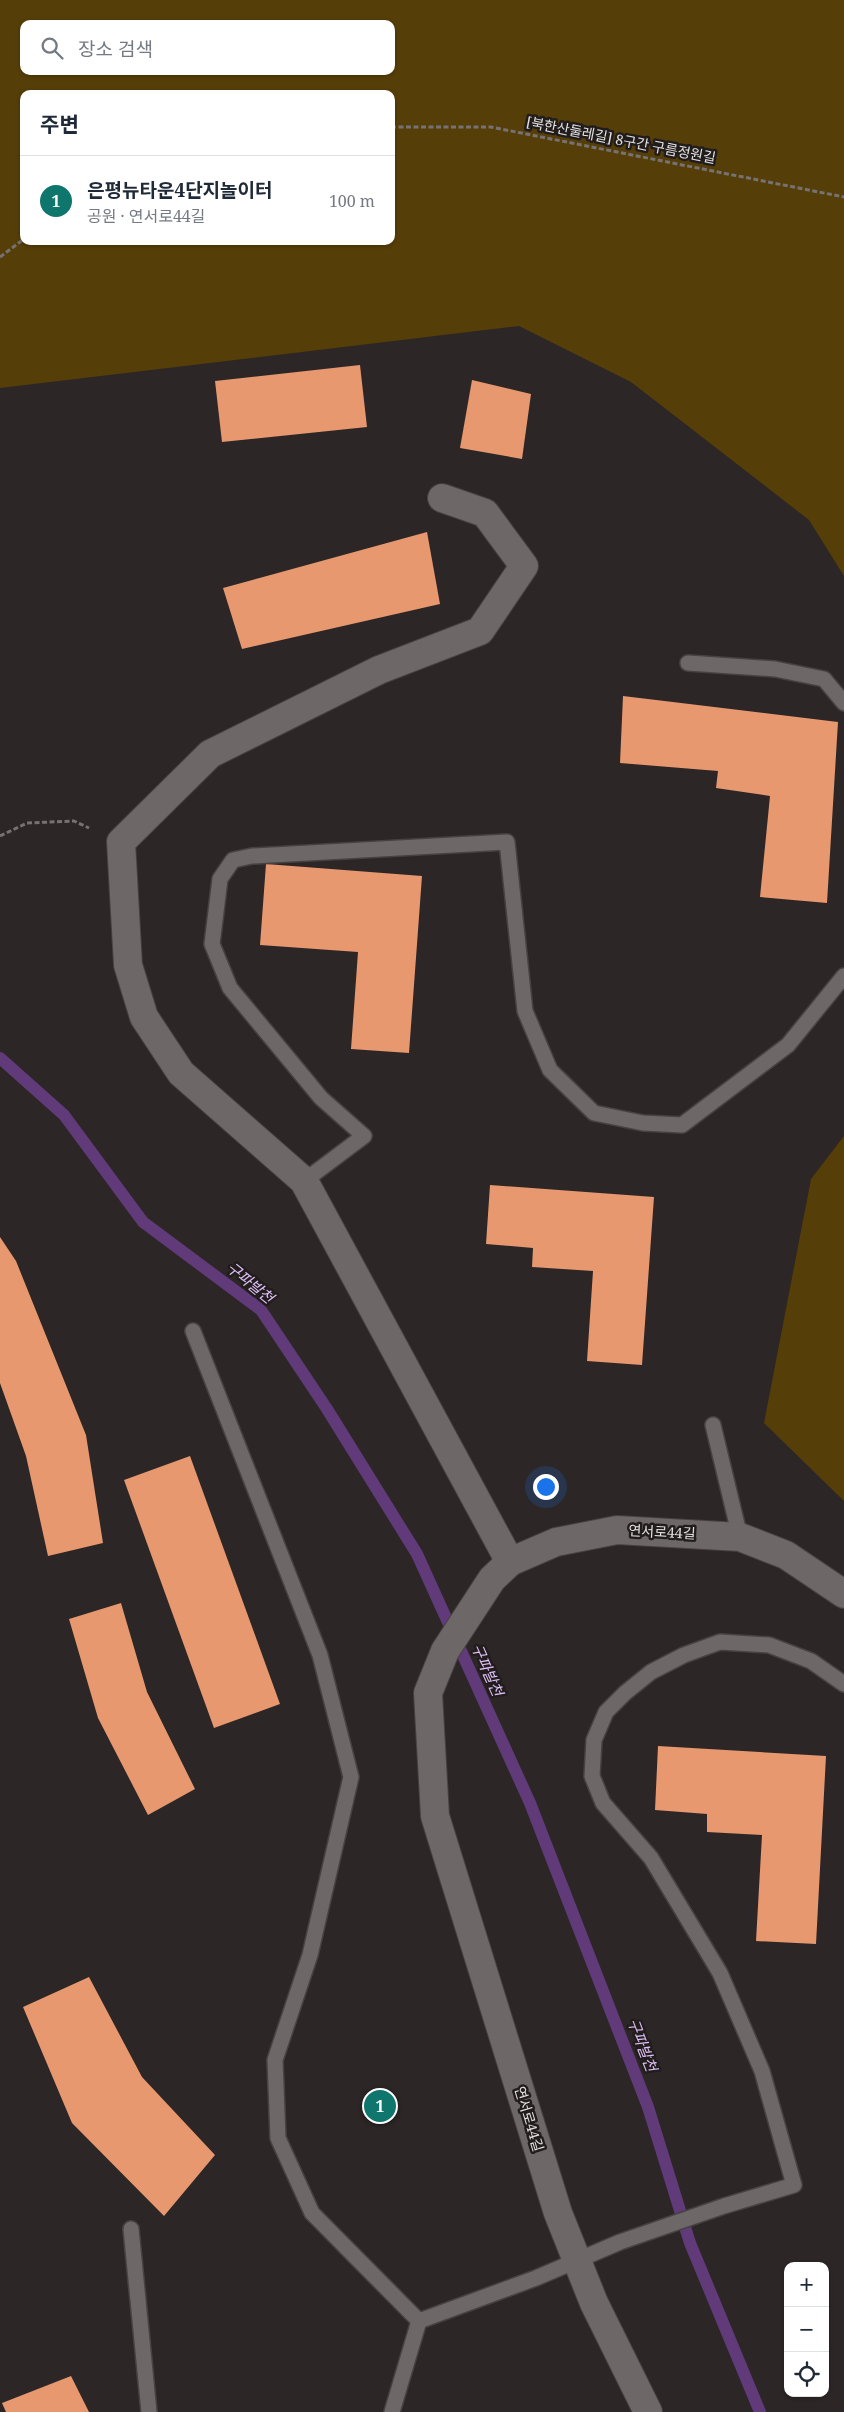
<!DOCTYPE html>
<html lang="ko">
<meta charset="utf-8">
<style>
body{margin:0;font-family:"Noto Serif","Noto Sans KR",serif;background:#f6f6f7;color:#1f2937}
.controls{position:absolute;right:15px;bottom:15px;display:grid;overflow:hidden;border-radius:10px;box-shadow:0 1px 4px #0004}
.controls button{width:45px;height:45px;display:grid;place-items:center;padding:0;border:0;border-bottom:1px solid #e0e1e3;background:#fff;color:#1f2937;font:25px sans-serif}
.you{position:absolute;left:545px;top:1486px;width:18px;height:18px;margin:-12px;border:4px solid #fff;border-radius:50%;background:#1a73e8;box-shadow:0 0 0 8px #1a73e833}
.badge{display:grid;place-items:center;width:32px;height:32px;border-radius:50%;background:#0f766e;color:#fff;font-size:16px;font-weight:700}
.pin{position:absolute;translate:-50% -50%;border:2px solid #fff;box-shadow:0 1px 5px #0006}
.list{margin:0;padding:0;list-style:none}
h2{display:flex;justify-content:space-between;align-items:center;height:65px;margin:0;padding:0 20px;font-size:21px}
h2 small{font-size:16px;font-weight:400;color:#747a83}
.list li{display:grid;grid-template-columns:32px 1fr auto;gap:15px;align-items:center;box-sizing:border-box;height:90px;padding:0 20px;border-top:1px solid #e0e1e3}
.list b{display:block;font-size:19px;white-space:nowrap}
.list p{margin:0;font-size:16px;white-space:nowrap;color:#747a83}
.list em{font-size:16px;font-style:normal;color:#747a83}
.icon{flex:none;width:28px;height:28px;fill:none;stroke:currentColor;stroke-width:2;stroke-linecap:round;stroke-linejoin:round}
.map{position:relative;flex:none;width:844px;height:2412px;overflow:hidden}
.search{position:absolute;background:#fff;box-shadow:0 1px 4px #0004;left:20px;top:20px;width:375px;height:55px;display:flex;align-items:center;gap:12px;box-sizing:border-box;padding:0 18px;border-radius:10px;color:#747a83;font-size:19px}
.panel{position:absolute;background:#fff;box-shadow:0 1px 4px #0004;left:20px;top:90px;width:375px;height:155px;border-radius:10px}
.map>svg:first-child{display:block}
.green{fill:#563e08;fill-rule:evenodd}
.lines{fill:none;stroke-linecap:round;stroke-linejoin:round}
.stream{stroke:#613a7a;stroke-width:12}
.building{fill:#e7986f}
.service-casing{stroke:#464242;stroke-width:18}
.minor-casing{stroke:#464242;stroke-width:30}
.path{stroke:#777272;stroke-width:3;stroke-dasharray:5 2.5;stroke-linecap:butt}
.service{stroke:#6d6767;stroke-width:15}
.minor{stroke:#6d6767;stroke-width:28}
.labels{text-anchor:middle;stroke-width:5;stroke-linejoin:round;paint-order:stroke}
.street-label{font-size:14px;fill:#e6e2e2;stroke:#221d1d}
.water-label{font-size:15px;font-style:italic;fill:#e1c1f9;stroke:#221d1d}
</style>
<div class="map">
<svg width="844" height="2412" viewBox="0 0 844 2412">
<rect width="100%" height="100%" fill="#2c2626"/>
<g class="green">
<path d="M0,0H844V576L809,520L631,382L519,326L0,388ZM24,24H391V71H24ZM24,94H391V241H24Z"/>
<path d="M844,1136V1501L764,1423L811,1179Z"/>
</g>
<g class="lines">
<path class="stream" d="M0,1058L64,1115L143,1222L261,1310L327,1409L417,1554L530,1803L648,2107L690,2243L760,2412"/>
</g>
<g class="building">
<path d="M360,365L367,427L222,442L215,381Z"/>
<path d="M472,380L531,394L522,459L460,448Z"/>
<path d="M427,532L440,604L242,649L223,588Z"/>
<path d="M623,696L838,722L827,903L760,897L770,796L716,788L718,771L620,763Z"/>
<path d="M266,864L422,876L409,1053L351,1049L358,952L260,945Z"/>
<path d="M490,1185L654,1197L642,1365L587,1361L593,1271L532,1267L533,1248L486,1244Z"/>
<path d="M0,1237L16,1261L86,1435L103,1543L48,1556L26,1456L0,1383Z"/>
<path d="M190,1456L280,1704L214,1728L124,1480Z"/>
<path d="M121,1603L147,1692L195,1789L148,1815L98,1718L69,1619Z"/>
<path d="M658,1746L826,1756L816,1944L756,1941L762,1835L707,1832V1814L655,1810Z"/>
<path d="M89,1977L142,2077L215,2155L164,2216L72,2123L23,2007Z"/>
<path d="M71,2376L89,2412H6L2,2403Z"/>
</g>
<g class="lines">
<g class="service-casing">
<g id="service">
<path d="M688,663L775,669L824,679L844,703"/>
<path d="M304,1181L364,1136L321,1098L230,988L212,944L220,879L233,860L252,856L507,842L525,1011L550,1070L594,1113L643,1123L682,1125L788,1045L844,976"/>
<path d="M193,1331L320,1655L351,1777L310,1955L275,2060L278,2138L312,2213L419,2321"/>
<path d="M713,1425L740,1537"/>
<path d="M131,2229L149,2412"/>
<path d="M392,2412L419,2321L536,2278L620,2242L724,2206L794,2185L762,2071L720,1973L651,1858L603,1803L592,1776L594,1740L606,1712L625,1693L651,1672L684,1655L720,1642L769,1645L811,1661L844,1684"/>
</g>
</g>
<g class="minor-casing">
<g id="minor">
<path d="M442,498L485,513L524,566L480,631L379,670L210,754L121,842L128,965L144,1017L181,1073L304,1181L510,1562"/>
<path d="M648,2412L594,2303L558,2213L435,1816L428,1693L445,1651L492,1579L510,1562L556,1542L617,1530L740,1537L786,1555L844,1594"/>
</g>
</g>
<g class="path">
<path d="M391,127H491L844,197"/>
<path d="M0,257L24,239"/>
<path d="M0,836L27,823L74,821L89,828"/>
</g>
<use href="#service" class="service"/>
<use href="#minor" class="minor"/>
</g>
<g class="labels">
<g class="street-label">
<text transform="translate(621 140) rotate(11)" y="5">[북한산둘레길] 8구간 구름정원길</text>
<text transform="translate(662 1532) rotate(3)" y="5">연서로44길</text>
<text transform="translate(529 2119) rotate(73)" y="5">연서로44길</text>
</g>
<g class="water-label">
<text transform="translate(250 1283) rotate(39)" y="5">구파발천</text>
<text transform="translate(487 1670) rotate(66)" y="5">구파발천</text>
<text transform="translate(642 2045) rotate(69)" y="5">구파발천</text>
</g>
</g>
</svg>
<div class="controls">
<button>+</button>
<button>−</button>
<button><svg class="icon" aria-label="locate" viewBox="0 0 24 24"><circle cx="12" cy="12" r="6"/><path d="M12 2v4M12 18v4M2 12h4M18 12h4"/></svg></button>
</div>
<div class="you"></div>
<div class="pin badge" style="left:380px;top:2106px">1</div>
<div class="search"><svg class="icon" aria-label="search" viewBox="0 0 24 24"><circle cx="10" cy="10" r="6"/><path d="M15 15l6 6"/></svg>장소 검색</div>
<section class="panel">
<h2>주변<small></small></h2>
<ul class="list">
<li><span class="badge">1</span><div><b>은평뉴타운4단지놀이터</b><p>공원 · 연서로44길</p></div><em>100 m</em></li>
</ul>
</section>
</div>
